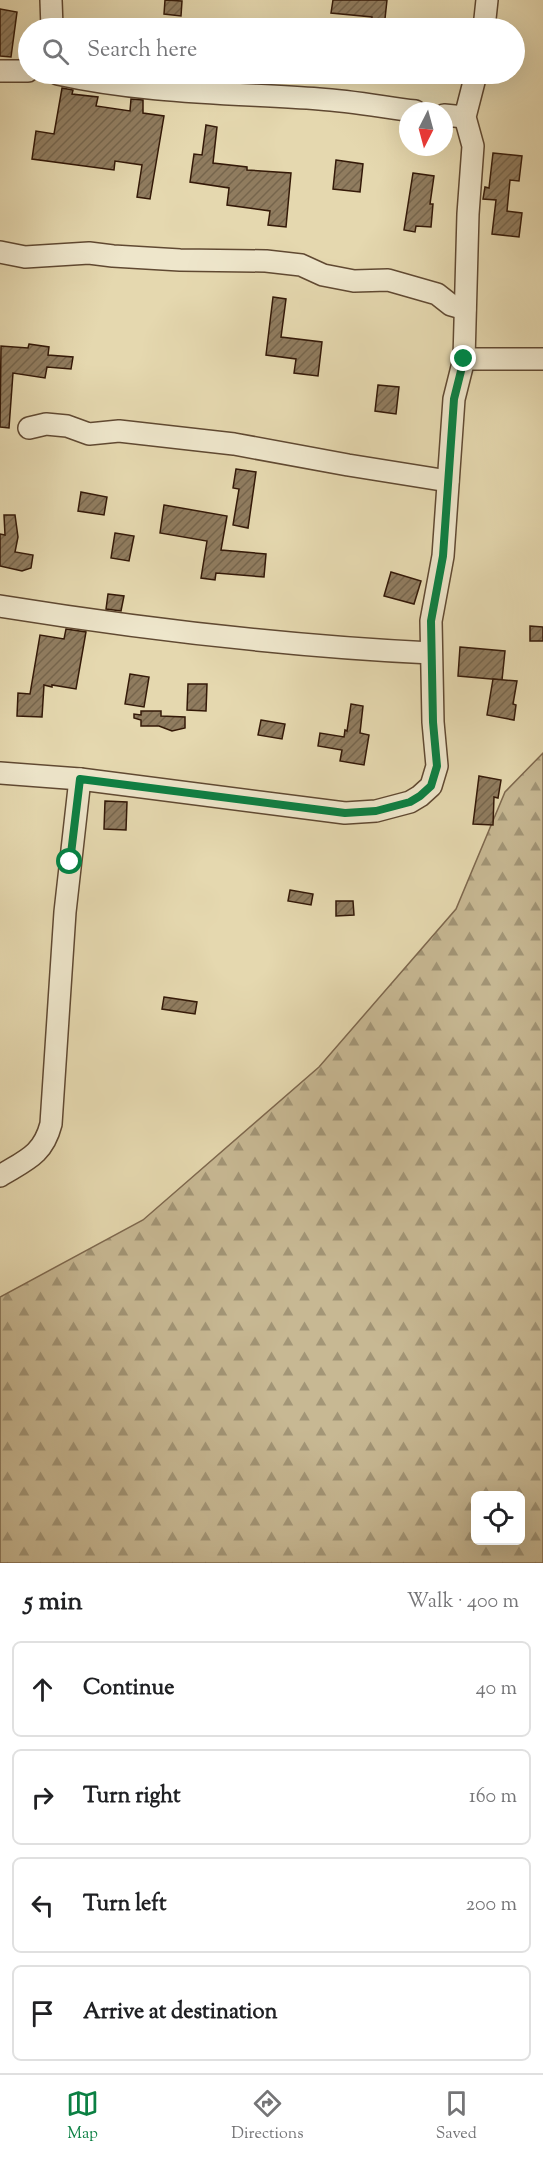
<!DOCTYPE html>
<meta charset="utf-8">
<style>
body{margin:0;font-family:"Sorts Mill Goudy",serif;background:#f6f6f6;color:#202124}
.controls{position:absolute;right:18px;bottom:18px;display:grid;overflow:hidden;border-radius:9px;box-shadow:0 6px 24px #0002}
.controls button{width:54px;height:54px;display:grid;place-items:center;padding:0;border:0;border-bottom:2px solid #e0e0e0;background:#fff;color:#202124;font:30px sans-serif}
.compass{position:absolute;left:399px;top:102px;width:54px;height:54px;border-radius:50%;background:#fff;box-shadow:0 6px 24px #0002;rotate:186deg}
.stop{position:absolute;width:18px;height:18px;margin:-14px;border:4px solid #0b8043;border-radius:50%;background:#fff}
.stop.end{background:#0b8043;border-color:#fff;box-shadow:0 2px 6px #0008}
.list{margin:0;padding:0;list-style:none}
h2{display:flex;justify-content:space-between;align-items:center;height:78px;margin:0;padding:0 24px;font-size:26px}
h2 small{font-size:20px;font-weight:400;color:#757577}
.list li{display:grid;grid-template-columns:39px 1fr auto;gap:18px;align-items:center;box-sizing:border-box;height:96px;margin:0 12px 12px;padding:0 12px;border:2px solid #e0e0e0;border-radius:9px}
.list b{display:block;font-size:22px;white-space:nowrap}
.list em{font-size:20px;font-style:normal;color:#757577}
.icon{flex:none;width:33px;height:33px;fill:none;stroke:currentColor;stroke-width:2;stroke-linecap:round;stroke-linejoin:round}
.map{position:relative;flex:none;width:543px;height:1563px;overflow:hidden}
.search{position:absolute;background:#fff;box-shadow:0 6px 24px #0002;left:18px;right:18px;top:18px;height:66px;display:flex;align-items:center;gap:15px;box-sizing:border-box;padding:0 21px;border-radius:33px;color:#757577;font-size:22px}
.sheet{height:510px;background:#fff}
nav{display:flex;justify-content:space-around;align-items:center;box-sizing:border-box;height:84px;border-top:2px solid #e0e0e0;background:#fff;font-size:16px;color:#757577}
nav a{display:grid;justify-items:center;gap:3px}
nav .on{color:#0b8043}
.map>svg:first-child{display:block}
.forest{fill:url(#forest-firs);stroke:#7e684e;stroke-width:1.5;fill-rule:evenodd}
.building{fill:url(#building-hatch);stroke:#341908;stroke-width:1.5}
.lines{fill:none;stroke-linecap:round;stroke-linejoin:round}
.minor-casing{stroke:#604932;stroke-width:24}
.minor{stroke:#eee6cb;stroke-width:21}
.route{stroke:#0b8043;stroke-width:8}
</style>
<div class="map">
<svg width="543" height="1563" viewBox="0 0 543 1563">
<defs>
<pattern id="forest-firs" width="22" height="20" patternUnits="userSpaceOnUse" patternTransform="scale(1.5)"><rect width="22" height="20" fill="#c7b893"/><path d="M5 1l3.5 6h-7zM16 11l3.5 6h-7z" fill="#a29576"/></pattern>
<pattern id="building-hatch" width="6" height="6" patternUnits="userSpaceOnUse" patternTransform="scale(1.5)"><rect width="6" height="6" fill="#907c5f"/><path d="M-1 1l2-2M0 6l6-6M5 7l2-2" fill="none" stroke="#76654c"/></pattern>
</defs>
<rect width="100%" height="100%" fill="#e5d8af"/>
<filter id="stains"><feTurbulence type="fractalNoise" baseFrequency=".00333" numOctaves="4"/><feColorMatrix values="0 0 0 0 .2 0 0 0 0 .09 0 0 0 0 .02 0 0 0 .5 -.17"/></filter>
<radialGradient id="worn" r=".72"><stop offset=".6" stop-color="#630" stop-opacity="0"/><stop offset="1" stop-color="#630" stop-opacity=".3"/></radialGradient>
<path class="forest" d="M543,753V1563H0V1297L143,1220L319,1067L456,909L505,792ZM476,1496H520V1540H476Z"/>
<g class="building">
<path d="M165,0L182,1L181,16L164,14Z"/>
<path d="M333,0H387L384,28H371L372,17L331,13Z"/>
<path d="M0,9L17,12L11,57L0,56Z"/>
<path d="M62,88L73,90L72,94L98,97L96,106L130,111L131,99L143,100V113L164,116L150,199L137,197L142,165L115,161L114,170L32,159L36,131L54,134Z"/>
<path d="M206,125L217,127L213,163L247,167V170L291,173L286,227L268,225L270,211L227,205L229,188L190,182L194,154L202,155Z"/>
<path d="M493,153L522,156L519,181L510,180L507,211L522,213L519,237L492,234L496,200L483,199L485,187L489,188Z"/>
<path d="M336,160L363,164L360,192L333,189Z"/>
<path d="M413,173L434,176L430,204H433L431,227L416,226L415,232L404,230Z"/>
<path d="M273,297L286,299L281,337L322,342L318,376L294,373L296,359L266,355Z"/>
<path d="M29,344L49,347L48,355L73,357L71,369L47,367L45,378L13,373L9,428L0,427L1,346L28,348Z"/>
<path d="M378,385L399,387L396,414L375,411Z"/>
<path d="M236,469L256,472L248,528L233,525L239,489L233,488Z"/>
<path d="M81,492L107,497L104,515L78,511Z"/>
<path d="M164,505L227,516L221,550L266,554L264,577L216,573L215,580L201,578L207,541L160,533Z"/>
<path d="M4,515H15L18,537L15,552L33,555L31,568L22,571L0,566V534L5,535Z"/>
<path d="M115,533L134,536L129,561L111,558Z"/>
<path d="M391,572L421,581L414,604L384,596Z"/>
<path d="M108,594L124,596L121,611L106,609Z"/>
<path d="M530,626L543,627V641H530Z"/>
<path d="M66,629L86,632L76,689L52,685V687L44,685L42,717L17,716L18,693L30,694L40,635L64,639Z"/>
<path d="M460,647L505,651L502,680L458,676Z"/>
<path d="M130,674L149,677L144,707L125,704Z"/>
<path d="M493,679L517,681L513,704L516,705L514,720L487,715Z"/>
<path d="M188,684H207L206,711L187,710Z"/>
<path d="M351,704L363,706L360,733L369,735L364,765L340,761L342,750L318,746L320,733L344,737L345,730L347,731Z"/>
<path d="M141,711H161V716L185,717V728L172,731L159,726H141V720L134,718V714L141,715Z"/>
<path d="M261,720L285,724L282,739L258,735Z"/>
<path d="M479,776L501,780L498,798L494,797L493,825L473,824Z"/>
<path d="M105,801L127,802L126,830L104,829Z"/>
<path d="M290,890L313,894L311,905L288,901Z"/>
<path d="M336,901H353L354,915L336,916Z"/>
<path d="M164,997L197,1002L195,1014L162,1009Z"/>
</g>
<g class="lines">
<g class="minor-casing">
<g id="minor">
<path d="M51,0L52,28"/>
<path d="M484,28L487,0"/>
<path d="M0,71H28"/>
<path d="M58,74C143,93 232,93 319,99C351,101 383,107 415,111"/>
<path d="M444,115L465,117"/>
<path d="M0,252L25,257L89,253L113,256L180,260L266,261L301,265L323,275L354,281L388,280L437,294L451,305L465,309"/>
<path d="M464,359H543"/>
<path d="M29,428L46,424L67,426L89,434L119,431L234,444L348,465L448,481"/>
<path d="M0,606C143,629 287,646 431,653"/>
<path d="M0,773L80,779L345,813L376,811L410,802L420,796L431,786L437,766L433,722L431,621L443,556L454,399L464,359L468,214L473,146L465,117L476,74"/>
<path d="M0,1176C26,1160 43,1155 51,1124L65,912L80,779"/>
</g>
</g>
<use href="#minor" class="minor"/>
</g>
<g class="lines">
<path class="route" d="M70,862L80,779L345,813L376,811L410,802L420,796L431,786L437,766L433,722L431,621L443,556L454,399L464,359"/>
</g>
<rect width="100%" height="100%" filter="url(#stains)"/>
<rect width="100%" height="100%" fill="url(#worn)"/>
</svg>
<div class="controls">
<button><svg class="icon" aria-label="locate" viewBox="0 0 24 24"><circle cx="12" cy="12" r="6"/><path d="M12 2v4M12 18v4M2 12h4M18 12h4"/></svg></button>
</div>
<svg class="compass" viewBox="-18 -18 36 36"><path d="M0-13l5 13h-10z" fill="#e53935"/><path d="M0 13l5-13h-10z" fill="#757577"/></svg>
<div class="stop" style="left:70px;top:862px"></div>
<div class="stop end" style="left:464px;top:359px"></div>
<div class="search"><svg class="icon" aria-label="search" viewBox="0 0 24 24"><circle cx="10" cy="10" r="6"/><path d="M15 15l6 6"/></svg>Search here</div>
</div>
<section class="sheet">
<h2>5 min<small>Walk · 400 m</small></h2>
<ul class="list">
<li><svg class="icon" aria-label="ahead" viewBox="0 0 24 24"><path d="M12 20V5M6 11l6-6 6 6"/></svg><div><b>Continue</b></div><em>40 m</em></li>
<li><svg class="icon" aria-label="right" viewBox="0 0 24 24"><path d="M7 20v-9h11M14 6l5 5-5 5"/></svg><div><b>Turn right</b></div><em>160 m</em></li>
<li><svg class="icon" aria-label="left" viewBox="0 0 24 24"><path d="M17 20v-9H6M10 6l-5 5 5 5"/></svg><div><b>Turn left</b></div><em>200 m</em></li>
<li><svg class="icon" aria-label="arrive" viewBox="0 0 24 24"><path d="M6 21V4h12l-3 4 3 4H6"/></svg><div><b>Arrive at destination</b></div></li>
</ul>
</section>
<nav>
<a class="on"><svg class="icon" aria-label="map" viewBox="0 0 24 24"><path d="M3 6l6-2 6 2 6-2v14l-6 2-6-2-6 2zM9 4v14M15 6v14"/></svg>Map</a>
<a><svg class="icon" aria-label="directions" viewBox="0 0 24 24"><path d="M12 3l9 9-9 9-9-9zM9 14v-3h6M13 9l2 2-2 2"/></svg>Directions</a>
<a><svg class="icon" aria-label="saved" viewBox="0 0 24 24"><path d="M7 4h10v16l-5-4-5 4z"/></svg>Saved</a>
</nav>
